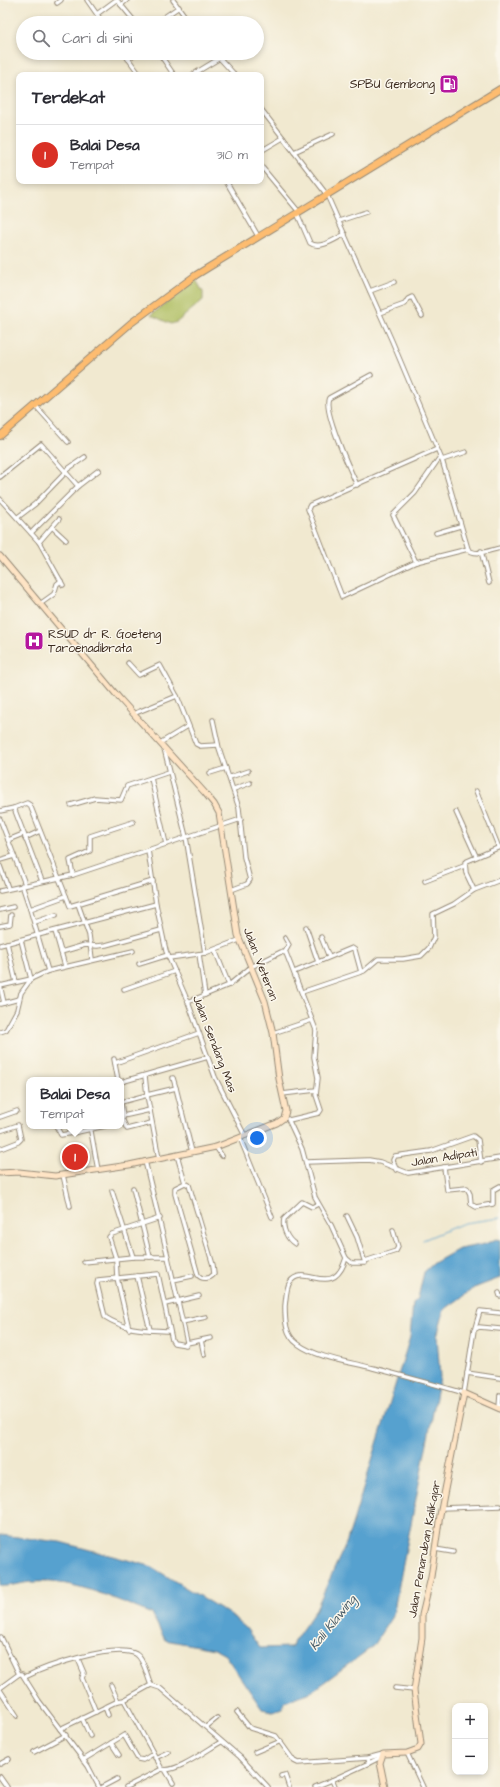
<!DOCTYPE html>
<html lang="id">
<meta charset="utf-8">
<style>
body{margin:0;font-family:"Architects Daughter",sans-serif;background:#f7f7f7;color:#2b2b33}
.controls{position:absolute;right:12px;bottom:12px;display:grid;overflow:hidden;border-radius:8px;box-shadow:0 2px 6px #0003}
.controls button{width:36px;height:36px;display:grid;place-items:center;padding:0;border:0;border-bottom:1px solid #e1e1e2;background:#fff;color:#2b2b33;font:20px sans-serif}
.you{position:absolute;left:257px;top:1138px;width:14px;height:14px;margin:-10px;border:3px solid #fff;border-radius:50%;background:#1a73e8;box-shadow:0 0 0 6px #1a73e833}
.badge{display:grid;place-items:center;width:26px;height:26px;border-radius:50%;background:#d93025;color:#fff;font-size:13px;font-weight:700}
.pin{position:absolute;translate:-50% -50%;border:2px solid #fff;box-shadow:0 1px 4px #0006}
.popup{position:absolute;left:26px;top:1077px;width:98px;height:52px;box-sizing:border-box;display:grid;place-content:center;border-radius:8px;background:#fff;filter:drop-shadow(0 1px 3px #0005);font-size:13px;white-space:nowrap;color:#7c7c81}
.popup b{font-size:15px;color:#2b2b33}
.popup::after{content:'';position:absolute;left:50%;top:100%;margin-left:-8px;border:8px solid transparent;border-top-color:#fff}
.list{margin:0;padding:0;list-style:none}
h2{display:flex;justify-content:space-between;align-items:center;height:52px;margin:0;padding:0 16px;font-size:17px}
h2 small{font-size:13px;font-weight:400;color:#7c7c81}
.list li{display:grid;grid-template-columns:26px 1fr auto;gap:12px;align-items:center;box-sizing:border-box;height:60px;padding:0 16px;border-top:1px solid #e1e1e2}
.list b{display:block;font-size:15px;white-space:nowrap}
.list p{margin:0;font-size:13px;white-space:nowrap;color:#7c7c81}
.list em{font-size:13px;font-style:normal;color:#7c7c81}
.icon{flex:none;width:22px;height:22px;fill:none;stroke:currentColor;stroke-width:2;stroke-linecap:round;stroke-linejoin:round}
.map{position:relative;flex:none;width:500px;height:1787px;overflow:hidden}
.search{position:absolute;background:#fff;box-shadow:0 2px 6px #0003;left:16px;top:16px;width:248px;height:44px;display:flex;align-items:center;gap:10px;box-sizing:border-box;padding:0 14px;border-radius:22px;color:#7c7c81;font-size:15px}
.panel{position:absolute;background:#fff;box-shadow:0 2px 6px #0003;left:16px;top:72px;width:248px;height:112px;border-radius:8px}
.map>svg:first-child{display:block}
.green{fill:#afbe61;stroke:#757440}
.water{fill:#57a1cf;stroke:#496676}
.lines{fill:none;stroke-linecap:round;stroke-linejoin:round}
.stream{stroke:#57a1cf;stroke-width:1}
.street-casing{stroke:#968a77;stroke-width:5.5}
.secondary-casing{stroke:#968a77;stroke-width:7}
.primary-casing{stroke:#968a77;stroke-width:8}
.street{stroke:#fff;stroke-width:3.5}
.secondary{stroke:#fee4c5;stroke-width:5}
.primary{stroke:#fdbc6f;stroke-width:6}
.labels{text-anchor:middle;stroke-width:3;stroke-linejoin:round;paint-order:stroke}
.poi-label{font-size:12px;fill:#3b2a1e;stroke:#fbf7ec;text-anchor:end}
.street-label{font-size:12px;fill:#3b2a1e;stroke:#fbf7ec}
.water-label{font-size:13px;font-style:italic;fill:#465a65;stroke:#fbf7ec}
</style>
<div class="map">
<svg width="500" height="1787" viewBox="0 0 500 1787">
<rect width="100%" height="100%" fill="#fbf7ec"/>
<filter id="ink" filterUnits="userSpaceOnUse"><feTurbulence type="fractalNoise" baseFrequency=".025" numOctaves="2"/><feDisplacementMap in="SourceGraphic" scale="8" xChannelSelector="R" yChannelSelector="G"/><feConvolveMatrix kernelMatrix="1 2 1 2 8 2 1 2 1" color-interpolation-filters="sRGB"/></filter>
<filter id="wash" filterUnits="userSpaceOnUse"><feTurbulence type="fractalNoise" baseFrequency=".012" numOctaves="4" result="noise"/><feDisplacementMap in="SourceGraphic" scale="16" xChannelSelector="R" yChannelSelector="G"/><feGaussianBlur stdDeviation="0.9" result="paint"/><feColorMatrix in="noise" values="0 0 0 0 0 0 0 0 0 0 0 0 0 0 0 0 0 1.4 0 .05"/><feComposite in="paint" operator="in"/></filter>
<g filter="url(#wash)">
<rect width="100%" height="100%" fill="#f1e9d0"/>
<path class="green" d="M196,280L203,292V300L177,322L171,324L151,315Z"/>
<path class="water" d="M496,1239L500,1240V1278L474,1288L444,1310L437,1336L440,1377L393,1615L372,1647L312,1691L285,1702L282,1708L273,1711L262,1709L225,1655L214,1649L165,1640L152,1614C114,1599 75,1579 34,1582C22,1582 12,1587 0,1586V1535L60,1542L150,1566L229,1614L246,1628L260,1648L290,1647L315,1611L347,1541L410,1337L413,1303L418,1298L424,1272L434,1263L459,1249L485,1244Z"/>
<g class="lines">
<path class="stream" d="M423,1240L464,1223L500,1218"/>
</g>
</g>
<g filter="url(#ink)">
<g class="lines">
<g class="street-casing">
<g id="street">
<path d="M87,0L103,23"/>
<path d="M117,0L136,23"/>
<path d="M173,0L190,23"/>
<path d="M57,3L61,0"/>
<path d="M121,5L127,0"/>
<path d="M97,14L116,0"/>
<path d="M160,20L179,7"/>
<path d="M124,53L140,75"/>
<path d="M159,53L174,75"/>
<path d="M215,53L235,75"/>
<path d="M128,59L137,53"/>
<path d="M192,75L220,58"/>
<path d="M261,109L327,195L392,341L442,460L468,549C475,557 490,550 500,548"/>
<path d="M261,151L283,138"/>
<path d="M294,152L333,134"/>
<path d="M261,166L299,212"/>
<path d="M226,181L258,236"/>
<path d="M297,213L310,243C320,250 335,239 345,234"/>
<path d="M339,221L366,212"/>
<path d="M370,291L394,282"/>
<path d="M380,313L405,304L408,299L412,297L422,316"/>
<path d="M35,405L68,442"/>
<path d="M437,449L310,505L308,509L342,597L416,562L468,549"/>
<path d="M442,460L466,452"/>
<path d="M65,471L85,457"/>
<path d="M0,477L41,444L78,486L31,533"/>
<path d="M357,485C351,472 322,409 329,398L371,375"/>
<path d="M78,486L99,470"/>
<path d="M0,499L39,542L63,585"/>
<path d="M18,517L35,504L66,472"/>
<path d="M52,527L66,540"/>
<path d="M436,533L460,526"/>
<path d="M39,542L59,519"/>
<path d="M481,551L489,583"/>
<path d="M416,562L393,515L415,493L440,457"/>
<path d="M40,604L54,594L57,584L61,581"/>
<path d="M128,663L139,675L160,665L177,696"/>
<path d="M133,714L177,696L196,744L200,746L218,745"/>
<path d="M213,720L219,748L239,808L244,857L250,880L247,884L231,890"/>
<path d="M160,743L188,726"/>
<path d="M164,748L186,837L205,953"/>
<path d="M210,773L226,768"/>
<path d="M230,777L248,771"/>
<path d="M234,789L250,783"/>
<path d="M476,791L499,848"/>
<path d="M71,805L95,798L121,800L127,786L151,778"/>
<path d="M14,808L42,881"/>
<path d="M0,811L14,808L27,803L30,805L70,906L153,881"/>
<path d="M456,812L476,856"/>
<path d="M0,819L25,884"/>
<path d="M25,838L40,831"/>
<path d="M8,840L23,834"/>
<path d="M166,844L151,778L169,772"/>
<path d="M148,850L156,904L166,951L188,1002L215,1077L245,1136"/>
<path d="M0,860L14,856"/>
<path d="M0,866L8,888"/>
<path d="M73,875L70,860L90,851V836L133,822"/>
<path d="M425,881L464,866"/>
<path d="M22,885L30,909L66,896"/>
<path d="M474,890L466,873L465,862L500,847"/>
<path d="M0,891L73,875L241,819"/>
<path d="M78,904L89,935L92,959"/>
<path d="M30,909L48,971L133,951"/>
<path d="M0,910L13,907"/>
<path d="M35,922L56,915"/>
<path d="M0,926L10,924L11,915"/>
<path d="M306,927L318,962"/>
<path d="M55,931L65,966"/>
<path d="M321,937L329,957"/>
<path d="M7,943L16,982"/>
<path d="M0,945L156,904"/>
<path d="M215,950L229,985"/>
<path d="M61,952L85,945L97,946L106,945L161,930"/>
<path d="M285,952L289,945L285,938"/>
<path d="M199,954L205,995"/>
<path d="M169,958L205,953L239,940"/>
<path d="M139,964L168,955"/>
<path d="M294,972L352,948L355,950L361,972"/>
<path d="M0,985L4,1003"/>
<path d="M0,986L31,979L21,940"/>
<path d="M124,989L175,971"/>
<path d="M302,992L364,971L378,959H403L421,956L429,948L434,937L433,914L454,904L474,890L500,880"/>
<path d="M188,1002L229,985L251,967L281,952L286,953L316,1030L314,1057L318,1078L316,1095L321,1110L319,1113L289,1120"/>
<path d="M0,1004L19,999"/>
<path d="M0,1032L6,1030L17,1010L21,993L31,979L48,971"/>
<path d="M273,1033L312,1020"/>
<path d="M114,1059L118,1080"/>
<path d="M115,1063L199,1033"/>
<path d="M145,1076L147,1095L176,1088L173,1078"/>
<path d="M121,1082L208,1057"/>
<path d="M176,1088L192,1152"/>
<path d="M282,1094L316,1090"/>
<path d="M121,1102L147,1095L159,1159"/>
<path d="M121,1102L123,1118"/>
<path d="M123,1116L150,1110"/>
<path d="M0,1117L17,1111"/>
<path d="M288,1119L302,1149L315,1197L331,1225L346,1258L352,1263H365L357,1237L347,1216"/>
<path d="M123,1121L127,1129L151,1123"/>
<path d="M56,1126L61,1135L73,1133"/>
<path d="M72,1126L73,1133L105,1126"/>
<path d="M90,1126L98,1170"/>
<path d="M0,1131L18,1125L21,1139L18,1142L0,1149"/>
<path d="M240,1138L272,1217"/>
<path d="M216,1147L222,1156"/>
<path d="M177,1155L185,1183L189,1185L213,1265L214,1274C210,1279 202,1280 198,1275L175,1194V1188L185,1183"/>
<path d="M306,1162L369,1160L380,1162L408,1173L500,1158"/>
<path d="M444,1167L447,1190L467,1188L470,1194L471,1204L476,1207L493,1204V1190L500,1186"/>
<path d="M396,1170L393,1160L395,1156L431,1151L473,1136L478,1140L481,1162"/>
<path d="M63,1175L70,1206"/>
<path d="M133,1188L150,1257"/>
<path d="M112,1191L133,1257H168L145,1161"/>
<path d="M295,1244C287,1239 282,1228 284,1219L302,1202L312,1207L318,1204"/>
<path d="M168,1257L187,1342L186,1345L174,1343L172,1340L158,1274L98,1280L97,1284L105,1317C127,1331 145,1330 170,1331"/>
<path d="M346,1258C333,1301 304,1262 290,1282C286,1288 286,1298 285,1306C285,1320 285,1335 298,1344C317,1358 350,1362 373,1368C403,1376 434,1384 464,1393L474,1330L479,1327L500,1329"/>
<path d="M365,1261L396,1251L398,1247L393,1230"/>
<path d="M84,1262L133,1257"/>
<path d="M137,1276L150,1330"/>
<path d="M173,1280L192,1276"/>
<path d="M499,1293L500,1296"/>
<path d="M165,1304L199,1296"/>
<path d="M182,1322L206,1317"/>
<path d="M475,1328L480,1311L500,1313"/>
<path d="M129,1329L117,1278L116,1259L109,1237L112,1234L160,1218"/>
<path d="M201,1340L204,1355"/>
<path d="M187,1343L211,1338"/>
<path d="M467,1373L500,1378"/>
<path d="M499,1408L500,1395"/>
<path d="M441,1508L500,1506"/>
<path d="M435,1549L453,1552"/>
<path d="M1,1637L19,1674"/>
<path d="M78,1659L84,1673L82,1678L96,1712"/>
<path d="M25,1677C46,1666 114,1643 136,1654C144,1659 147,1676 151,1685"/>
<path d="M111,1685L118,1701"/>
<path d="M0,1688L19,1674H22L39,1701L60,1729"/>
<path d="M395,1688L414,1690"/>
<path d="M0,1690L17,1716"/>
<path d="M124,1700L162,1769C175,1774 208,1749 221,1742"/>
<path d="M105,1707L108,1715"/>
<path d="M237,1712L250,1728L276,1736L294,1761L298,1763L368,1758L383,1754"/>
<path d="M82,1718L90,1736"/>
<path d="M206,1727L217,1718"/>
<path d="M111,1743L124,1735L138,1759L143,1760L153,1754"/>
<path d="M34,1752L66,1735"/>
<path d="M255,1752L281,1741"/>
<path d="M407,1753L423,1787"/>
<path d="M155,1758L168,1752"/>
<path d="M83,1760L111,1743L119,1755"/>
<path d="M369,1763L381,1757"/>
<path d="M0,1764L9,1759"/>
<path d="M166,1771L173,1783"/>
<path d="M281,1776L285,1775L289,1787"/>
<path d="M0,1777L7,1787"/>
<path d="M99,1787L88,1766L60,1729L118,1701L124,1700L151,1685L160,1688L240,1757L268,1787"/>
<path d="M102,1787L117,1779"/>
<path d="M126,1787L162,1769"/>
<path d="M315,1787L332,1780"/>
<path d="M335,1787L332,1780L369,1763L368,1758"/>
</g>
</g>
<g class="secondary-casing">
<g id="secondary">
<path d="M0,556L120,699L205,793L214,804L219,813L238,935L265,1001L273,1033L279,1079L286,1111L284,1118L277,1123L216,1147L129,1165L55,1176L19,1172L0,1173"/>
<path d="M385,1787L380,1763L383,1754L407,1753L418,1749L421,1744L414,1690L422,1638V1615L431,1577L440,1515L464,1393L500,1409"/>
</g>
</g>
<g class="primary-casing">
<path id="primary" d="M0,436L131,323L196,275L500,89"/>
</g>
<use href="#street" class="street"/>
<use href="#secondary" class="secondary"/>
<use href="#primary" class="primary"/>
</g>
</g>
<defs>
<g id="fuel-square" transform="scale(1)"><rect x="-9" y="-9" width="18" height="18" rx="4" fill="#b5179e" stroke="#fbf7ec"/><path d="M-5.5-6h7V0h2V4h1.3V-2.5L3-4.5l.8-.8L6-3V5H2.5V1h-1V6h-7ZM-4.2-4.7v3.2H.2V-4.7Z" fill="#fff"/></g>
<g id="hospital-square" transform="scale(1)"><rect x="-9" y="-9" width="18" height="18" rx="4" fill="#b5179e" stroke="#fbf7ec"/><path d="M-5-5h3v3.5h4V-5h3V5h-3V1.5h-4V5h-3Z" fill="#fff"/></g>
</defs>
<g fill-rule="evenodd">
<use href="#fuel-square" x="449" y="84"/>
<use href="#hospital-square" x="34" y="641"/>
</g>
<g class="labels">
<g class="poi-label">
<text x="435" y="88">SPBU Gembong</text>
<text x="48" y="638" text-anchor="start">RSUD dr R. Goeteng<tspan x="48" dy="14">Taroenadibrata</tspan></text>
</g>
<g class="street-label">
<text transform="translate(261 964) rotate(69)" y="4">Jalan. Veteran</text>
<text transform="translate(215 1044) rotate(69)" y="4">Jalan Sendang Mas</text>
<text transform="translate(444 1157) rotate(-9)" y="4">Jalan Adipati</text>
<text transform="translate(424 1549) rotate(-80)" y="4">Jalan Penaruban Kalikajar</text>
</g>
<g class="water-label">
<text transform="translate(332 1622) rotate(-51)" y="5">Kali Klawing</text>
</g>
</g>
</svg>
<div class="controls">
<button>+</button>
<button>−</button>
</div>
<div class="you"></div>
<div class="pin badge" style="left:75px;top:1157px">1</div>
<div class="popup"><b>Balai Desa</b>Tempat</div>
<div class="search"><svg class="icon" aria-label="search" viewBox="0 0 24 24"><circle cx="10" cy="10" r="6"/><path d="M15 15l6 6"/></svg>Cari di sini</div>
<section class="panel">
<h2>Terdekat<small></small></h2>
<ul class="list">
<li><span class="badge">1</span><div><b>Balai Desa</b><p>Tempat</p></div><em>310 m</em></li>
</ul>
</section>
</div>
